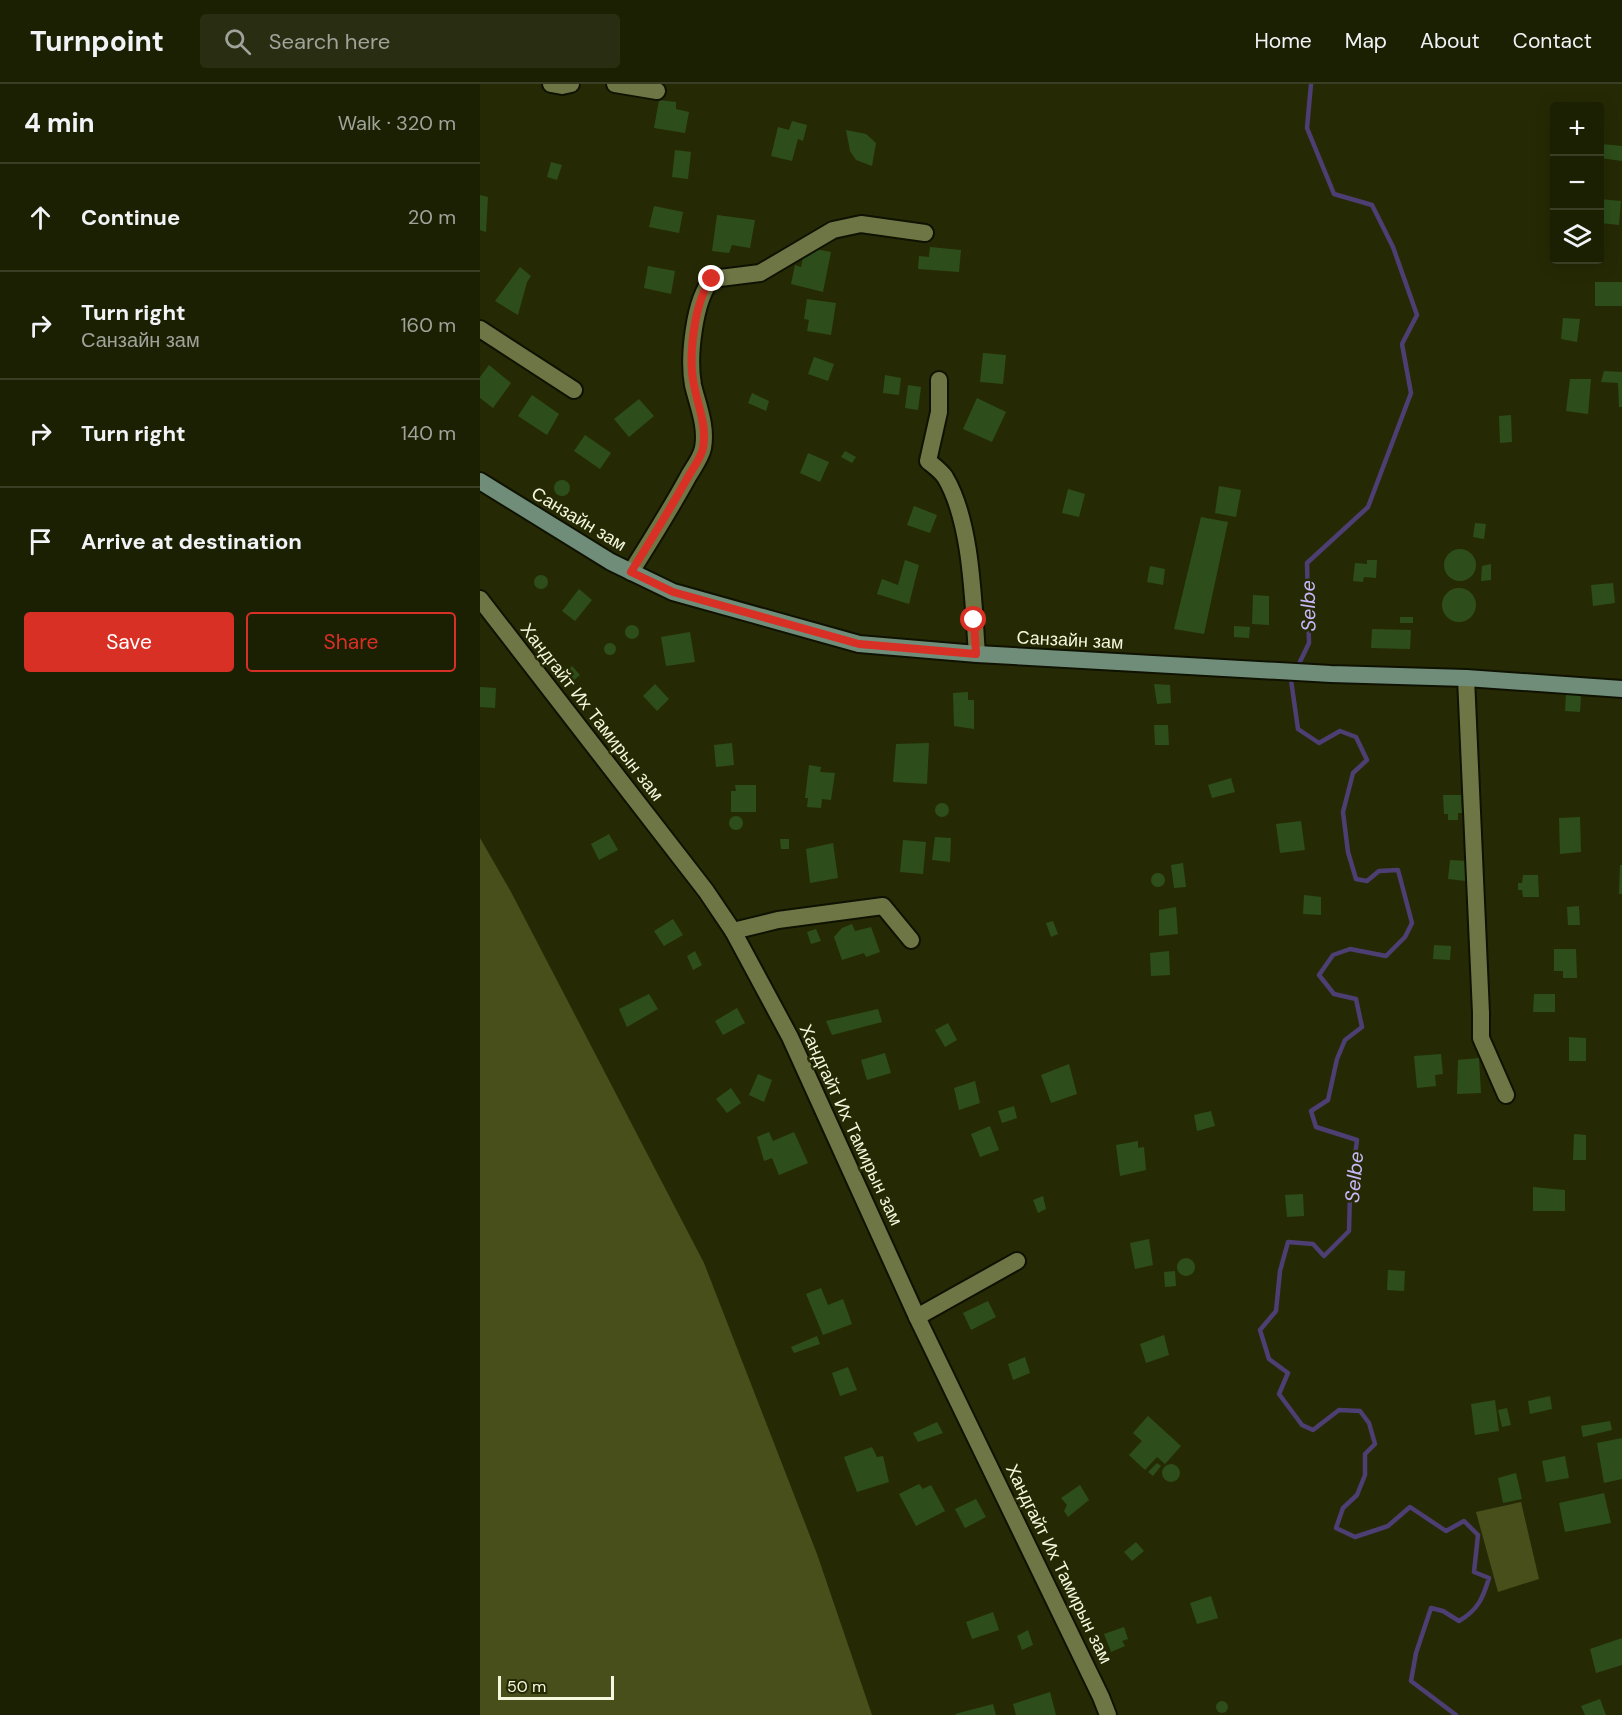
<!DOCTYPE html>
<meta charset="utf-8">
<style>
body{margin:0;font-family:"DM Sans",sans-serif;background:#292d12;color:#f1f3f6}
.controls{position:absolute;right:18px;top:18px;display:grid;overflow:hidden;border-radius:6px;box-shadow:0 3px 15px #0003}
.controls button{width:54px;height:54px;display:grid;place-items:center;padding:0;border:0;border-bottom:2px solid #3a3e25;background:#1c2003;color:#f1f3f6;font:30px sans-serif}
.scale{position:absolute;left:18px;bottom:15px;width:116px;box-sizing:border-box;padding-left:6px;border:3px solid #f3f8de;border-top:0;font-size:16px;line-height:21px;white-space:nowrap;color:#f3f8de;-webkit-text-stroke:4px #262a04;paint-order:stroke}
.stop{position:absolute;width:18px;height:18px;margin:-14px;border:4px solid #d93025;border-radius:50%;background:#fff}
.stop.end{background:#d93025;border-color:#fff;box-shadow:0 2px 6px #0008}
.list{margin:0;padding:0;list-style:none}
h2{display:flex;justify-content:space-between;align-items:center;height:78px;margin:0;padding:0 24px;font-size:26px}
h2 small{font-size:20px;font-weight:400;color:#a0a39a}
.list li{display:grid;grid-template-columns:39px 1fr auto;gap:18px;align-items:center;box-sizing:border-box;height:108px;padding:0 24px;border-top:2px solid #3a3e25}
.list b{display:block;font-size:22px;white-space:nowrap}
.list p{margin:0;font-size:20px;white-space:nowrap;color:#a0a39a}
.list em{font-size:20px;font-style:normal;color:#a0a39a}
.actions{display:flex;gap:12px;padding:18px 24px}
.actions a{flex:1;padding:14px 0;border:2px solid #d93025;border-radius:6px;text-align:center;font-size:21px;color:#d93025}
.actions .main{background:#d93025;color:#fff}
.icon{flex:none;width:33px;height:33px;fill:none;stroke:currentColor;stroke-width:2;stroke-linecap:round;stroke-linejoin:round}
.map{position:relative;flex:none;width:1142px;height:1631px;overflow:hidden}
header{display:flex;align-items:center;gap:36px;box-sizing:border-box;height:84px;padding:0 30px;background:#1c2003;border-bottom:2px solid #3a3e25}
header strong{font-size:28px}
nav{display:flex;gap:33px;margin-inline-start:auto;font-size:21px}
.search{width:420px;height:54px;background:#292d12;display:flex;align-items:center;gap:15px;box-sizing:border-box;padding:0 21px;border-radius:6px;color:#a0a39a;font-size:22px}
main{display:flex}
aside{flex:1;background:#1c2003}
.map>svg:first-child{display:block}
.green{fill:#484f1b}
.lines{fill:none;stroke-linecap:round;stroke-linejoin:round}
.stream{stroke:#4d3e73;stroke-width:4.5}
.building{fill:#2d4e1a}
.minor-casing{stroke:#0f1200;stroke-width:20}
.secondary-casing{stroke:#0f1200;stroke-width:20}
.minor{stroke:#6f7645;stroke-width:16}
.secondary{stroke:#708d7a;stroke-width:16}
.route{stroke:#d93025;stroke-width:8}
.labels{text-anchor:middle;stroke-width:5;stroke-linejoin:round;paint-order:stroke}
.street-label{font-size:18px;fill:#f3f8de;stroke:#262a04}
.water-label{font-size:20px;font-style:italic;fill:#c8b7fa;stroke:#262a04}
</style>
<header>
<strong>Turnpoint</strong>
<div class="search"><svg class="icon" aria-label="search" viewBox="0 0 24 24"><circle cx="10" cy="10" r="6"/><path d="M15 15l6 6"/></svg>Search here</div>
<nav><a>Home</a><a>Map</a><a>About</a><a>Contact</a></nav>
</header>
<main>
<aside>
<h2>4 min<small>Walk · 320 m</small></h2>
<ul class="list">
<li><svg class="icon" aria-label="ahead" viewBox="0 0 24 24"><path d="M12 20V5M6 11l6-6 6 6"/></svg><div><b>Continue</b></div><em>20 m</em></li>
<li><svg class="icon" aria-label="right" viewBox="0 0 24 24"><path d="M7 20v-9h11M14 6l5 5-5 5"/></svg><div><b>Turn right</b><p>Санзайн зам</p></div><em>160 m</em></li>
<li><svg class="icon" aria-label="right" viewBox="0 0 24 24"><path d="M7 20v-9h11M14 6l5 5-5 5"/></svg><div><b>Turn right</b></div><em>140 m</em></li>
<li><svg class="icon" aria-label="arrive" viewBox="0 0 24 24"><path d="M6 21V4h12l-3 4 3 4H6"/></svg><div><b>Arrive at destination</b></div></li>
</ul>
<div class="actions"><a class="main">Save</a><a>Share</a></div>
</aside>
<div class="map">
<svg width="1142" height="1631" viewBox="0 0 1142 1631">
<rect width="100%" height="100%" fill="#262a04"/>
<g class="green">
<path d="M0,754L31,808L224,1179L337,1470L392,1631H0Z"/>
<path d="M1041,1418L1059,1495L1018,1508L996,1428Z"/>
</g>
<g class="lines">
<g class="stream">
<path d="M817,584L829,559L827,479L888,423L931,309L922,260L937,231L913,163L892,121L854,110L827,44L831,0"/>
<path d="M813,592L811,596L818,645L839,659L860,647L876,653L887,676L873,689L863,728L868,768L876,795L887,797L899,787L918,786L932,839L925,853L906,872L870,865L853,871L839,891L854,910L876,915L882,943L865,956L857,975L848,1016L831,1027L836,1043L877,1056L870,1110L869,1147L844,1172L833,1160L808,1158L800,1187L796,1227L780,1246L789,1275L808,1289L799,1310L822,1341L833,1346L859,1326L880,1327L889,1339L895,1360L885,1370V1391L877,1411L863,1424L856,1444L875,1453L908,1442L930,1423L966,1447L984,1437L998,1451L994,1488L1009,1494C1003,1514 998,1526 979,1537L963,1527L951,1524L936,1569L931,1597L976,1631"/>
</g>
</g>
<g class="building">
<path d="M179,16L196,18V25L209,28L205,49L174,44Z"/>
<path d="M312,37L327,41L323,57L318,55L312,77L291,72L298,43L309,46Z"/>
<path d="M366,46L386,50L396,59L392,82L376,76L370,67Z"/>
<path d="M1121,60L1142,62V77L1120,74Z"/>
<path d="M195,66L211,68L208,95L192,93Z"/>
<path d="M71,78L82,81L77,96L67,93Z"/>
<path d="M0,111L8,113L6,148L0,146Z"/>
<path d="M1120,115L1141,117L1139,141L1120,139Z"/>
<path d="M174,122L203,128L199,149L169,143Z"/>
<path d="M237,131L275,136L270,164L252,161L249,169L232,167Z"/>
<path d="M325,163L351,168L343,208L311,200L315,181L321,183Z"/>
<path d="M450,163L481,166L479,188L438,185L439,172L449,173Z"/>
<path d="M168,182L195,187L191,210L164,204Z"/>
<path d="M40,183L51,192L47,198L38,231L15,217Z"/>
<rect x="1115" y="198" width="27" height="24"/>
<path d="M327,215L356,219L351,251L327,247L329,236L324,235Z"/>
<path d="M1083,234L1100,235L1097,258L1081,255Z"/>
<path d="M503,269L526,271L523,300L500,298Z"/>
<path d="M334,273L354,280L348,297L328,290Z"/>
<path d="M9,281L31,299L13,324L0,314V293Z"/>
<path d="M1124,287L1142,288V323H1139L1138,299L1121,298Z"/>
<path d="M405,291L421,294L419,311L403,309Z"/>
<path d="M1090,295H1111L1108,330L1086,327Z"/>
<path d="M428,301L441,303L438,326L425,324Z"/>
<path d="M272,309L289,317L286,327L268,319Z"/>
<path d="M52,311L79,330L67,351L38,332Z"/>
<path d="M497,314L526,328L512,358L483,345Z"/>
<path d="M159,315L174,332L149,353L134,335Z"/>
<path d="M1031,331L1032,358L1020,359L1019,332Z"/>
<path d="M105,351L131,369L120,385L94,367Z"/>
<path d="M365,367L376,373L372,379L361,373Z"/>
<path d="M328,369L349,378L340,398L320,389Z"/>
<circle cx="82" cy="404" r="8"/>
<path d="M739,402L761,406L756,433L735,429Z"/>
<path d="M588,405L605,410L599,433L582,429Z"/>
<path d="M434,422L457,431L450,449L427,441Z"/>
<path d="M721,433L748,438L724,550L694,545Z"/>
<path d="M995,439L1006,440L1004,455L993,453Z"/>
<circle cx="980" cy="481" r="16"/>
<path d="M425,476L439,481L429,520L397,510L402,495L418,501Z"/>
<path d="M887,476H897L896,494L884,493L883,498L873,497L875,479L887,480Z"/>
<path d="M1011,480V496L1001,497L1002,482Z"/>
<path d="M670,482L685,485L683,501L667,498Z"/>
<circle cx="61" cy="498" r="7"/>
<path d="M1133,499L1135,519L1113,522L1111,501Z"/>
<circle cx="979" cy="521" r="17"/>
<path d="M99,505L112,516L95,537L82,527Z"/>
<path d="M773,511L789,512V541L772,540Z"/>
<rect x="920" y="533" width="13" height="6"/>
<circle cx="152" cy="548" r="7"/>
<path d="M754,542L770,543L769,554L754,553Z"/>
<path d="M892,545L931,546L930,565L891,564Z"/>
<path d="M210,548L215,578L186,582L181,553Z"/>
<circle cx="130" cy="565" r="6"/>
<path d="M92,582L100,591L92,598L83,591Z"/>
<path d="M175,600L189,615L177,627L163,612Z"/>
<path d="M674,600L690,601L691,619L677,620Z"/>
<path d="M0,603L16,604L15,624L0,623Z"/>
<path d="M488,608V616H494V645L474,642L473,609Z"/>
<path d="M1086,610L1101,611L1100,628L1085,627Z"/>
<path d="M674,641H688L689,661H675Z"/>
<path d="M252,659L254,681L236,683L234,661Z"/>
<path d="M449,659L447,700L413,698L416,660Z"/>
<path d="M329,681L341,683L340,688L355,689L351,716L342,715L341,724L327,723L328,714H325Z"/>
<path d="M751,694L755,708L732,714L728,701Z"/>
<path d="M255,701H276V728H251V707H256Z"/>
<path d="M963,711H981L982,729H978V736H968V730H964Z"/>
<circle cx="462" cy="726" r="7"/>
<circle cx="256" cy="739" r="7"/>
<path d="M1100,733L1101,768L1080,770L1079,734Z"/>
<path d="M821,737L825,766L800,769L796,740Z"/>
<path d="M129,750L138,766L119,776L111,760Z"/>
<path d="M455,753L471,754L470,778L452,776Z"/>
<path d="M300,755H309V765H301Z"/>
<path d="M423,756L446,758L443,790L420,788Z"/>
<path d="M353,759L358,794L330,799L326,765Z"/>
<path d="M970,776L988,777L986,797L968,795Z"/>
<path d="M703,779L706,803L694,804L691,781Z"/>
<path d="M1140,781H1142V810H1139Z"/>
<circle cx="678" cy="796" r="7"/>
<path d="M1043,791H1058L1059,813H1043L1042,806H1038V799H1042Z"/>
<path d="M824,811L841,813V831L823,830Z"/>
<path d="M1099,822L1100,841H1088L1087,823Z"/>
<path d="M696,823L698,850L679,852V826Z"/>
<path d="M193,835L203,851L184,862L174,847Z"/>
<path d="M573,837L578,850L571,853L566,839Z"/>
<path d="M372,840L375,847L391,843L400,868L386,873L384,869L362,876L354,853L362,844Z"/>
<path d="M336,845L341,857L331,860L327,848Z"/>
<path d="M954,861L971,862L970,876L953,875Z"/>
<path d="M1074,865H1096L1097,894H1083V887H1074Z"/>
<path d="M215,867L222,881L213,886L207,872Z"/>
<path d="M689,867L690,891L671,892L670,869Z"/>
<path d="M169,910L178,925L147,943L139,925Z"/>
<path d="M1054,910H1075V928H1053Z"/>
<path d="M257,924L265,939L243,951L235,937Z"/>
<path d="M398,925L402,938L352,951L346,937Z"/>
<path d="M468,939L477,956L465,963L455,946Z"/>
<path d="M1089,953L1106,954V977H1089Z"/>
<path d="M405,969L411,989L387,996L381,976Z"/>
<path d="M961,970L963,990L955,991L956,1002L937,1004L934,972Z"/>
<path d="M999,974L1001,1009L977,1010L978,976Z"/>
<path d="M589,980L597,1010L571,1019L561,991Z"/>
<path d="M278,990L292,996L284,1018L269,1011Z"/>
<path d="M495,997L500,1019L479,1026L474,1004Z"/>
<path d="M251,1004L261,1019L247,1029L236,1015Z"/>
<path d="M534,1022L537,1034L522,1039L518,1027Z"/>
<path d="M731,1027L735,1042L717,1047L714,1031Z"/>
<path d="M510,1042L519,1066L500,1073L491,1050Z"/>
<path d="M289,1048L293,1057L314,1048L328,1079L299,1091L292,1074L284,1077L277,1053Z"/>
<path d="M1094,1050L1106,1051V1076H1093Z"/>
<path d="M658,1057V1064L664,1063L666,1086L640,1092L636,1061Z"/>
<path d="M1053,1103L1085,1106V1127H1053Z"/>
<path d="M823,1110L824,1132L807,1133L805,1111Z"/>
<path d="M563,1112L566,1125L558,1129L553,1116Z"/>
<path d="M669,1155L673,1181L655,1185L650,1159Z"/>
<circle cx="706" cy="1183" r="9"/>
<path d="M908,1186L925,1187L924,1207L907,1206Z"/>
<path d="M695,1187L696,1202L685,1203L684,1188Z"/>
<path d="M341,1204L348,1221L363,1215L372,1240L343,1251L326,1210Z"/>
<path d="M508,1217L516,1233L491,1246L483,1229Z"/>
<path d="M684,1251L689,1271L666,1279L660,1260Z"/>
<path d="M337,1252L340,1260L314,1269L311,1263Z"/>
<path d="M545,1273L550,1289L533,1296L528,1280Z"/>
<path d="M368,1283L377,1306L360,1312L352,1289Z"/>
<path d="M1070,1312L1072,1325L1050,1330L1048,1317Z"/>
<path d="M1015,1316L1019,1347L995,1351L991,1320Z"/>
<path d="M1027,1324L1031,1341L1022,1343L1018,1326Z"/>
<path d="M668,1332L701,1362L685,1380L677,1373L665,1386L649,1371L662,1357L653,1349Z"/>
<path d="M1130,1337L1132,1346L1103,1353L1101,1342Z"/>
<path d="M457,1338L463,1349L438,1358L433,1349Z"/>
<path d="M1142,1354V1395L1124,1399L1117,1359Z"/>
<path d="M392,1363L397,1373L403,1372L409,1398L377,1408L364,1373Z"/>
<path d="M1085,1372L1089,1394L1066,1398L1062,1377Z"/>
<path d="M677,1379L681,1382L673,1392L668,1388Z"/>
<circle cx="691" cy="1389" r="9"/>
<path d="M1036,1389L1042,1415L1023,1419L1018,1394Z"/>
<path d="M439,1400L443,1405L451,1401L465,1427L436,1442L419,1410Z"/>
<path d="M600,1401L609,1416L588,1433L584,1427L587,1421L581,1414Z"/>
<path d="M1124,1409L1131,1439L1085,1448L1079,1419Z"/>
<path d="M496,1415L506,1433L485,1444L475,1425Z"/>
<path d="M656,1458L664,1467L652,1477L644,1468Z"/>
<path d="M731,1512L738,1534L717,1540L710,1519Z"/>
<path d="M513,1528L519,1546L492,1555L486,1538Z"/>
<path d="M644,1543L648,1555L642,1557L645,1562L631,1568L624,1550Z"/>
<path d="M548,1546L553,1561L542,1566L537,1552Z"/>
<path d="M1142,1554V1581L1116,1589L1110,1565Z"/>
<path d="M570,1608L576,1631H536L533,1620Z"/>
<path d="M1120,1615L1126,1631H1105L1101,1622Z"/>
<circle cx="742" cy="1623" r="6"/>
<path d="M513,1620L516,1631H476L475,1630Z"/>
</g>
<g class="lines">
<g class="minor-casing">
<g id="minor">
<path d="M71,0L82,2L91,0"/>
<path d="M135,0L177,7"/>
<path d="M0,245L94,306"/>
<path d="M459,296V328L448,377C454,382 461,387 465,393C492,438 493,518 497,570"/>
<path d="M151,488C171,456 190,426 208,393C213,384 221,374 223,364C227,342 218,322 213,301C208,273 214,216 232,195L280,189L353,146L381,140L445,149"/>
<path d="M0,515L226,807L253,847L310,953L437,1233L621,1613L628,1631"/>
<path d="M986,594L1001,929V954L1026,1011"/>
<path d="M253,847L298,836L403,822L431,856"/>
<path d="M437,1233L537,1177"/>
</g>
</g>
<g class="secondary-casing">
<path id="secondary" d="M0,397L131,478L193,508L379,560L497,570L851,590L986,594L1142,605"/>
</g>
<use href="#minor" class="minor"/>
<use href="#secondary" class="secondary"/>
</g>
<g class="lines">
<path class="route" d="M232,195C214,216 208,274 214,301C218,322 227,342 223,364C221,374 213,384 208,393C190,425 171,456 151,488L193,508L379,560L496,570L494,536"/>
</g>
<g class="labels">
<g class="street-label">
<text transform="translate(99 435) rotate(31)" y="6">Санзайн зам</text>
<text transform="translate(590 556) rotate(3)" y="6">Санзайн зам</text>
<text transform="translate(112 628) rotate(52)" y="6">Хандгайт Их Тамирын зам</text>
<text transform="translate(371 1041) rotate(65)" y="6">Хандгайт Их Тамирын зам</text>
<text transform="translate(579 1480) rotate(64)" y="6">Хандгайт Их Тамирын зам</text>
</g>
<g class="water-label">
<text transform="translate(828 522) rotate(-91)" y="7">Selbe</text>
<text transform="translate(874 1093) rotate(-85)" y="7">Selbe</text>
</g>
</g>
</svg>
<div class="controls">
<button>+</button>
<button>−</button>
<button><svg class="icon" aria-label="layers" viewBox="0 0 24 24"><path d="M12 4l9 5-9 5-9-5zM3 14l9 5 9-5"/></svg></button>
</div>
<div class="scale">50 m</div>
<div class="stop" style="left:494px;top:536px"></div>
<div class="stop end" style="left:232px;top:195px"></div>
</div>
</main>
